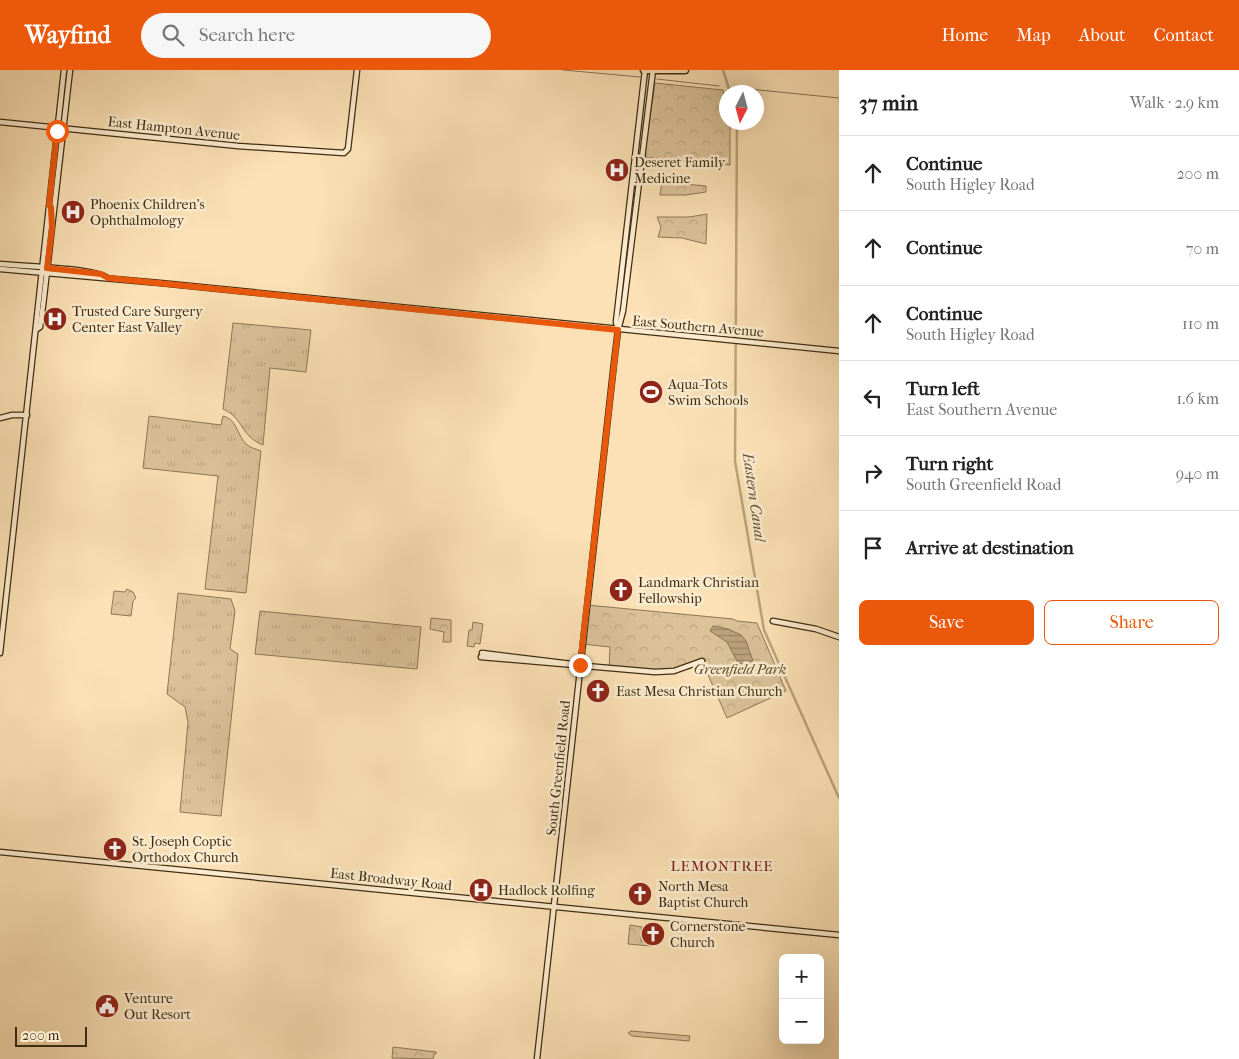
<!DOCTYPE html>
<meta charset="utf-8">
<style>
body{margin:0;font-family:"IM FELL French Canon",serif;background:#f6f6f6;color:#222}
.controls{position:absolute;right:15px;bottom:15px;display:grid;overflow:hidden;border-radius:8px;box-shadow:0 5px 20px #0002}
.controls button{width:45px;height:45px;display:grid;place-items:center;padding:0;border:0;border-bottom:1px solid #e0e0e0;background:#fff;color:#222;font:25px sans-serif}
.compass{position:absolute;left:719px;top:15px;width:45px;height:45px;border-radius:50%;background:#fff;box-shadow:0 5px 20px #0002;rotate:186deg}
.scale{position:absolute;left:15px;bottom:12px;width:72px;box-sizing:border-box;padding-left:5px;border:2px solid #3f2c11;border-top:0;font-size:14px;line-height:18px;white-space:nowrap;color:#3f2c11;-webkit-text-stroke:4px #fceccf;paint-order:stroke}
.stop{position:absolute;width:15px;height:15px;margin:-11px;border:4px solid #ea580c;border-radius:50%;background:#fff}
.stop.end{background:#ea580c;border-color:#fff;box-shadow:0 1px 5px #0008}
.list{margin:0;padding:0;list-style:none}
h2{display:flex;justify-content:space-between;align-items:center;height:65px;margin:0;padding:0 20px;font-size:21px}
h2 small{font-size:16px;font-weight:400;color:#767676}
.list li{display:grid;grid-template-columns:32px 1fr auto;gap:15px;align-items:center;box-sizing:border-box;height:75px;padding:0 20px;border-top:1px solid #e0e0e0}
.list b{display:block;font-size:19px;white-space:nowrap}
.list p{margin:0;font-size:16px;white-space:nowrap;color:#767676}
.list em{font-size:16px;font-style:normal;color:#767676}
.actions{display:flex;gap:10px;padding:15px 20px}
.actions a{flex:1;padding:11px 0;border:1px solid #ea580c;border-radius:8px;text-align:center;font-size:18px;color:#ea580c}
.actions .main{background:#ea580c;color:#fff}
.icon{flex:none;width:28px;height:28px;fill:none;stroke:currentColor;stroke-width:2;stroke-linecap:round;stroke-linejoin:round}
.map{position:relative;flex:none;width:839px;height:989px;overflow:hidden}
header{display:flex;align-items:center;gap:30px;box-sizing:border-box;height:70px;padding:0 25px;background:#ea580c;color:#fff}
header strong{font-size:24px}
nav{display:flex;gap:28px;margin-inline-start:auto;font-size:18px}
.search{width:350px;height:45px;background:#f6f6f6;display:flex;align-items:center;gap:12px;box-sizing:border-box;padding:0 18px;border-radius:28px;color:#767676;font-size:19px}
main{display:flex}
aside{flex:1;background:#fff}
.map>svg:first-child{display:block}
.grass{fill:url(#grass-tufts);stroke:#8d7755}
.forest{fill:url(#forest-crowns);stroke:#8d7755}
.water{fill:url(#water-rules);stroke:#897352}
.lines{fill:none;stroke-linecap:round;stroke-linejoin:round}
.stream{stroke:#897352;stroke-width:1}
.canal{stroke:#bba37d;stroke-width:2.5}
.secondary-casing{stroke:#3f2c11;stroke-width:7}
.highway-casing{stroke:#3f2c11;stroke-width:9}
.secondary{stroke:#fceccf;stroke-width:4.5}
.highway{stroke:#fbe1b5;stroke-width:6}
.route{stroke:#ea580c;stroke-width:6}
.labels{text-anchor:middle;stroke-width:5;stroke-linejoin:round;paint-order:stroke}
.street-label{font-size:14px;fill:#3f2c11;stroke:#fceccf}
.poi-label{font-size:14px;fill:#3f2c11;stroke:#fceccf;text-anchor:start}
.park-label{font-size:14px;font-style:italic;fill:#5e4a2c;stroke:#fceccf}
.water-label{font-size:15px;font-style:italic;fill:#645031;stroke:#fceccf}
.neighbourhood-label{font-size:15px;letter-spacing:1px;fill:#7a1f14;stroke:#fceccf}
</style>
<header>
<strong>Wayfind</strong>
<div class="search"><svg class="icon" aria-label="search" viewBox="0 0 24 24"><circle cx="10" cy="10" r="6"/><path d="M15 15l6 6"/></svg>Search here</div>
<nav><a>Home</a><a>Map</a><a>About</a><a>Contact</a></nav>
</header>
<main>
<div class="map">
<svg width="839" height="989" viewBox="0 0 839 989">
<defs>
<pattern id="grass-tufts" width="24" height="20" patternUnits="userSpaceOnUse" patternTransform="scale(1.25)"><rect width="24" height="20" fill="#dbc299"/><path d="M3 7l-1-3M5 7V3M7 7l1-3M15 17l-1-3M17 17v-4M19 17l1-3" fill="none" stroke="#bda783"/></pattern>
<pattern id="forest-crowns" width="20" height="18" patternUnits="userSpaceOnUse" patternTransform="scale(1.25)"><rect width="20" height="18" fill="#dbc299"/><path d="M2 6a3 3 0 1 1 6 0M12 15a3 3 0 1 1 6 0" fill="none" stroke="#bda783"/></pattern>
<pattern id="water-rules" width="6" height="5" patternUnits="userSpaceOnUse" patternTransform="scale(1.25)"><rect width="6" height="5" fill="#bba37d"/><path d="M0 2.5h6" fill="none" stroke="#998565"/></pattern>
</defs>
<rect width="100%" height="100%" fill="#fbe1b5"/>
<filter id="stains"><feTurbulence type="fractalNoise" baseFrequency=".004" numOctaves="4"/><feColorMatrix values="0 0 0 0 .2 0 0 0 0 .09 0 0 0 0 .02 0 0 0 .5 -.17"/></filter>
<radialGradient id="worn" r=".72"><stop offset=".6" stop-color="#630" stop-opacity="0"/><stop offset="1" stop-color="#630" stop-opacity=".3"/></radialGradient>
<g class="grass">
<path d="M233,253L311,260L306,302L270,298L263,375C240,366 244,348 223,339Z"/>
<path d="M149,346L221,355L223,346C237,349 237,365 246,374C250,378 256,379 261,381L246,523L205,519L218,406L143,398Z"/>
<path d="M178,523L231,529L235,541L230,579L238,584L221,746L180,742L188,652L185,637L167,624Z"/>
<path d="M260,541L421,557L417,599L255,584Z"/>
</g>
<g class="forest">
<path d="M655,13L723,20L726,33V52L730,53V95L644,87Z"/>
<path d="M662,112L706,116V122L686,125H660Z"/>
<path d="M707,144L706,174L682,168L658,167L661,157L657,147H689Z"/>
<path d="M127,519L133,522L136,528L133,531L131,546L111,544L114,521L125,522Z"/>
<path d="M587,535L733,549L737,551L757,553L786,621L727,648L702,591L674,601L609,598L610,577L583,574Z"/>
<path d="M431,548L451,550V572H443L444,562L430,559Z"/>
<path d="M473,552L483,554L480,574L475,573L474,577L467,576L469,560H472Z"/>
<path d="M630,855L642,857L641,871L650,872L651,876L628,874Z"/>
<path d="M631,961L690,966L689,971L632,966L628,963Z"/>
<path d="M393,977L436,982V984H434L433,989L392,988Z"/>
</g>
<path class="water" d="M713,556L728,559L741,565L746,571L753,591L746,595L738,593L727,572L710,561Z"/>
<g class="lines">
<g class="stream">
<path d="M563,0L640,7"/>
<path d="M657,9L719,16"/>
<path d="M739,18L839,28"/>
</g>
<g class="canal">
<path d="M723,0L730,22"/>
<path d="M737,52L735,391L764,560L839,728"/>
</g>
<g class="secondary-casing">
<g id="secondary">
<path d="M0,52L238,76L344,83L348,79L357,0"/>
<path d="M0,194C22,196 90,198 106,207"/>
<path d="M0,199L160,213L839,281"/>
<path d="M37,259L40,257L43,236L70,0"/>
<path d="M618,259L616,252L645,0"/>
<path d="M0,348L12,345H27"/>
<path d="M773,551L816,559L839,567"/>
<path d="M0,583L64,0"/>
<path d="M482,583L580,595"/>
<path d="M481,587L655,602L674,601L702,591"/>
<path d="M0,782L839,865"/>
<path d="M537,989L614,293L618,260L623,241L653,0"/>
</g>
</g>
<g class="highway-casing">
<path id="highway" d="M644,0H685"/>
</g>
<use href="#secondary" class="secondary"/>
<use href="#highway" class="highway"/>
</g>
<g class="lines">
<path class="route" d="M57,61L49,135L51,137L52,158L47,198L101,204L108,208L618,260L580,595"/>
</g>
<defs>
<g id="hospital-disc" transform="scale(1.25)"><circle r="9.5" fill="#8f2418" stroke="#fceccf"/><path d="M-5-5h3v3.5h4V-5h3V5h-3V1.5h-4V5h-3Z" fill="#fff"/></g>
<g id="stadium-disc" transform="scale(1.25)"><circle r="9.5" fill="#8f2418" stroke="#fceccf"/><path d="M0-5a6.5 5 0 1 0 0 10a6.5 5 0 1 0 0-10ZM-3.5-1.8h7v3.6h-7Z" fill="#fff"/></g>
<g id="church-disc" transform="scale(1.25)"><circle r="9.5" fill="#8f2418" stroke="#fceccf"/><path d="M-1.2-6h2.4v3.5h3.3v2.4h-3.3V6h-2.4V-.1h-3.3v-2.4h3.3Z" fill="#fff"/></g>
<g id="civic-disc" transform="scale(1.25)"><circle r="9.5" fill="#8f2418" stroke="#fceccf"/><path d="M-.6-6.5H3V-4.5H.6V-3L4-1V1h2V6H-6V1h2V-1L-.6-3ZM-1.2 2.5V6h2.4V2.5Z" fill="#fff"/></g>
</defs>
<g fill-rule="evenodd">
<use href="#hospital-disc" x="617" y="100"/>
<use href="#hospital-disc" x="73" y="142"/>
<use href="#hospital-disc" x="55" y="249"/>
<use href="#stadium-disc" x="651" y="322"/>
<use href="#church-disc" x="621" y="520"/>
<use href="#church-disc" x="598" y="621"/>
<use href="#church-disc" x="115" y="779"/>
<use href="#hospital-disc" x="481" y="820"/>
<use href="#church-disc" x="640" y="824"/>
<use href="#church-disc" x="653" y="864"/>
<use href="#civic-disc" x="107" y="936"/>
</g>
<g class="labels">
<g class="street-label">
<text transform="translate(174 58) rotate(6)" y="5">East Hampton Avenue</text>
<text transform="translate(698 256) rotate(5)" y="5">East Southern Avenue</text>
<text transform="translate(558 698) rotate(-84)" y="5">South Greenfield Road</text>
<text transform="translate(391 809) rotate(6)" y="5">East Broadway Road</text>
</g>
<g class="poi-label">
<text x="634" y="97">Deseret Family<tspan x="634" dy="16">Medicine</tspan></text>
<text x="90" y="139">Phoenix Children's<tspan x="90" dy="16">Ophthalmology</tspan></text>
<text x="72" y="246">Trusted Care Surgery<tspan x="72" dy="16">Center East Valley</tspan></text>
<text x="668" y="319">Aqua-Tots<tspan x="668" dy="16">Swim Schools</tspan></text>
<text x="638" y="517">Landmark Christian<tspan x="638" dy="16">Fellowship</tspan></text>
<text x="616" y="626">East Mesa Christian Church</text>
<text x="132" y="776">St. Joseph Coptic<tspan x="132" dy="16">Orthodox Church</tspan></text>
<text x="658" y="821">North Mesa<tspan x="658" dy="16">Baptist Church</tspan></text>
<text x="498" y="825">Hadlock Rolfing</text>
<text x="670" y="861">Cornerstone<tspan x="670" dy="16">Church</tspan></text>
<text x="124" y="933">Venture<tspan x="124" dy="16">Out Resort</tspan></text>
</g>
<g class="park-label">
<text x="740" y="604">Greenfield Park</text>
</g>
<g class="water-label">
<text transform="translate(754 427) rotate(82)" y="5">Eastern Canal</text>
</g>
<g class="neighbourhood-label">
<text x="722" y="801">LEMONTREE</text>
</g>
</g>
<rect width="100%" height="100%" filter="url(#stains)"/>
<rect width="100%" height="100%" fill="url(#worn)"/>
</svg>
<div class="controls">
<button>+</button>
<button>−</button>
</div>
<svg class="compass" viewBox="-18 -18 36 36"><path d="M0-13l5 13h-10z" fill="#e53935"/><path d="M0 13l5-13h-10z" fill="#767676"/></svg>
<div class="scale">200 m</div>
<div class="stop" style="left:57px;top:61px"></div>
<div class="stop end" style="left:580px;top:595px"></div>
</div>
<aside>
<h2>37 min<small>Walk · 2.9 km</small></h2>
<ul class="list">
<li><svg class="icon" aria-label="ahead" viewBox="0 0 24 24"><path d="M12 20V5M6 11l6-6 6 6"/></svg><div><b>Continue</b><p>South Higley Road</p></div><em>200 m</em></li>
<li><svg class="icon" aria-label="ahead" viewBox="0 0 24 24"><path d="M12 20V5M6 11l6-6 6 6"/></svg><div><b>Continue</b></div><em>70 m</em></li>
<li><svg class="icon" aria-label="ahead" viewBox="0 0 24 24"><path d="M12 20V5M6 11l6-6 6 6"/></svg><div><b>Continue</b><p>South Higley Road</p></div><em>110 m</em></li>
<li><svg class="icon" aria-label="left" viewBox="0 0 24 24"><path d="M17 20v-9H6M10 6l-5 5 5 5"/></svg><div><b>Turn left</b><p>East Southern Avenue</p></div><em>1.6 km</em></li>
<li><svg class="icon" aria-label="right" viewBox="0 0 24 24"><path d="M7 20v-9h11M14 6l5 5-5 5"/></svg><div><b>Turn right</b><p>South Greenfield Road</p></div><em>940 m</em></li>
<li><svg class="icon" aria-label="arrive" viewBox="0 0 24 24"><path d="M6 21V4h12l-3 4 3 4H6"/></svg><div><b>Arrive at destination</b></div></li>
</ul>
<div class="actions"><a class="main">Save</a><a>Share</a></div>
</aside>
</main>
